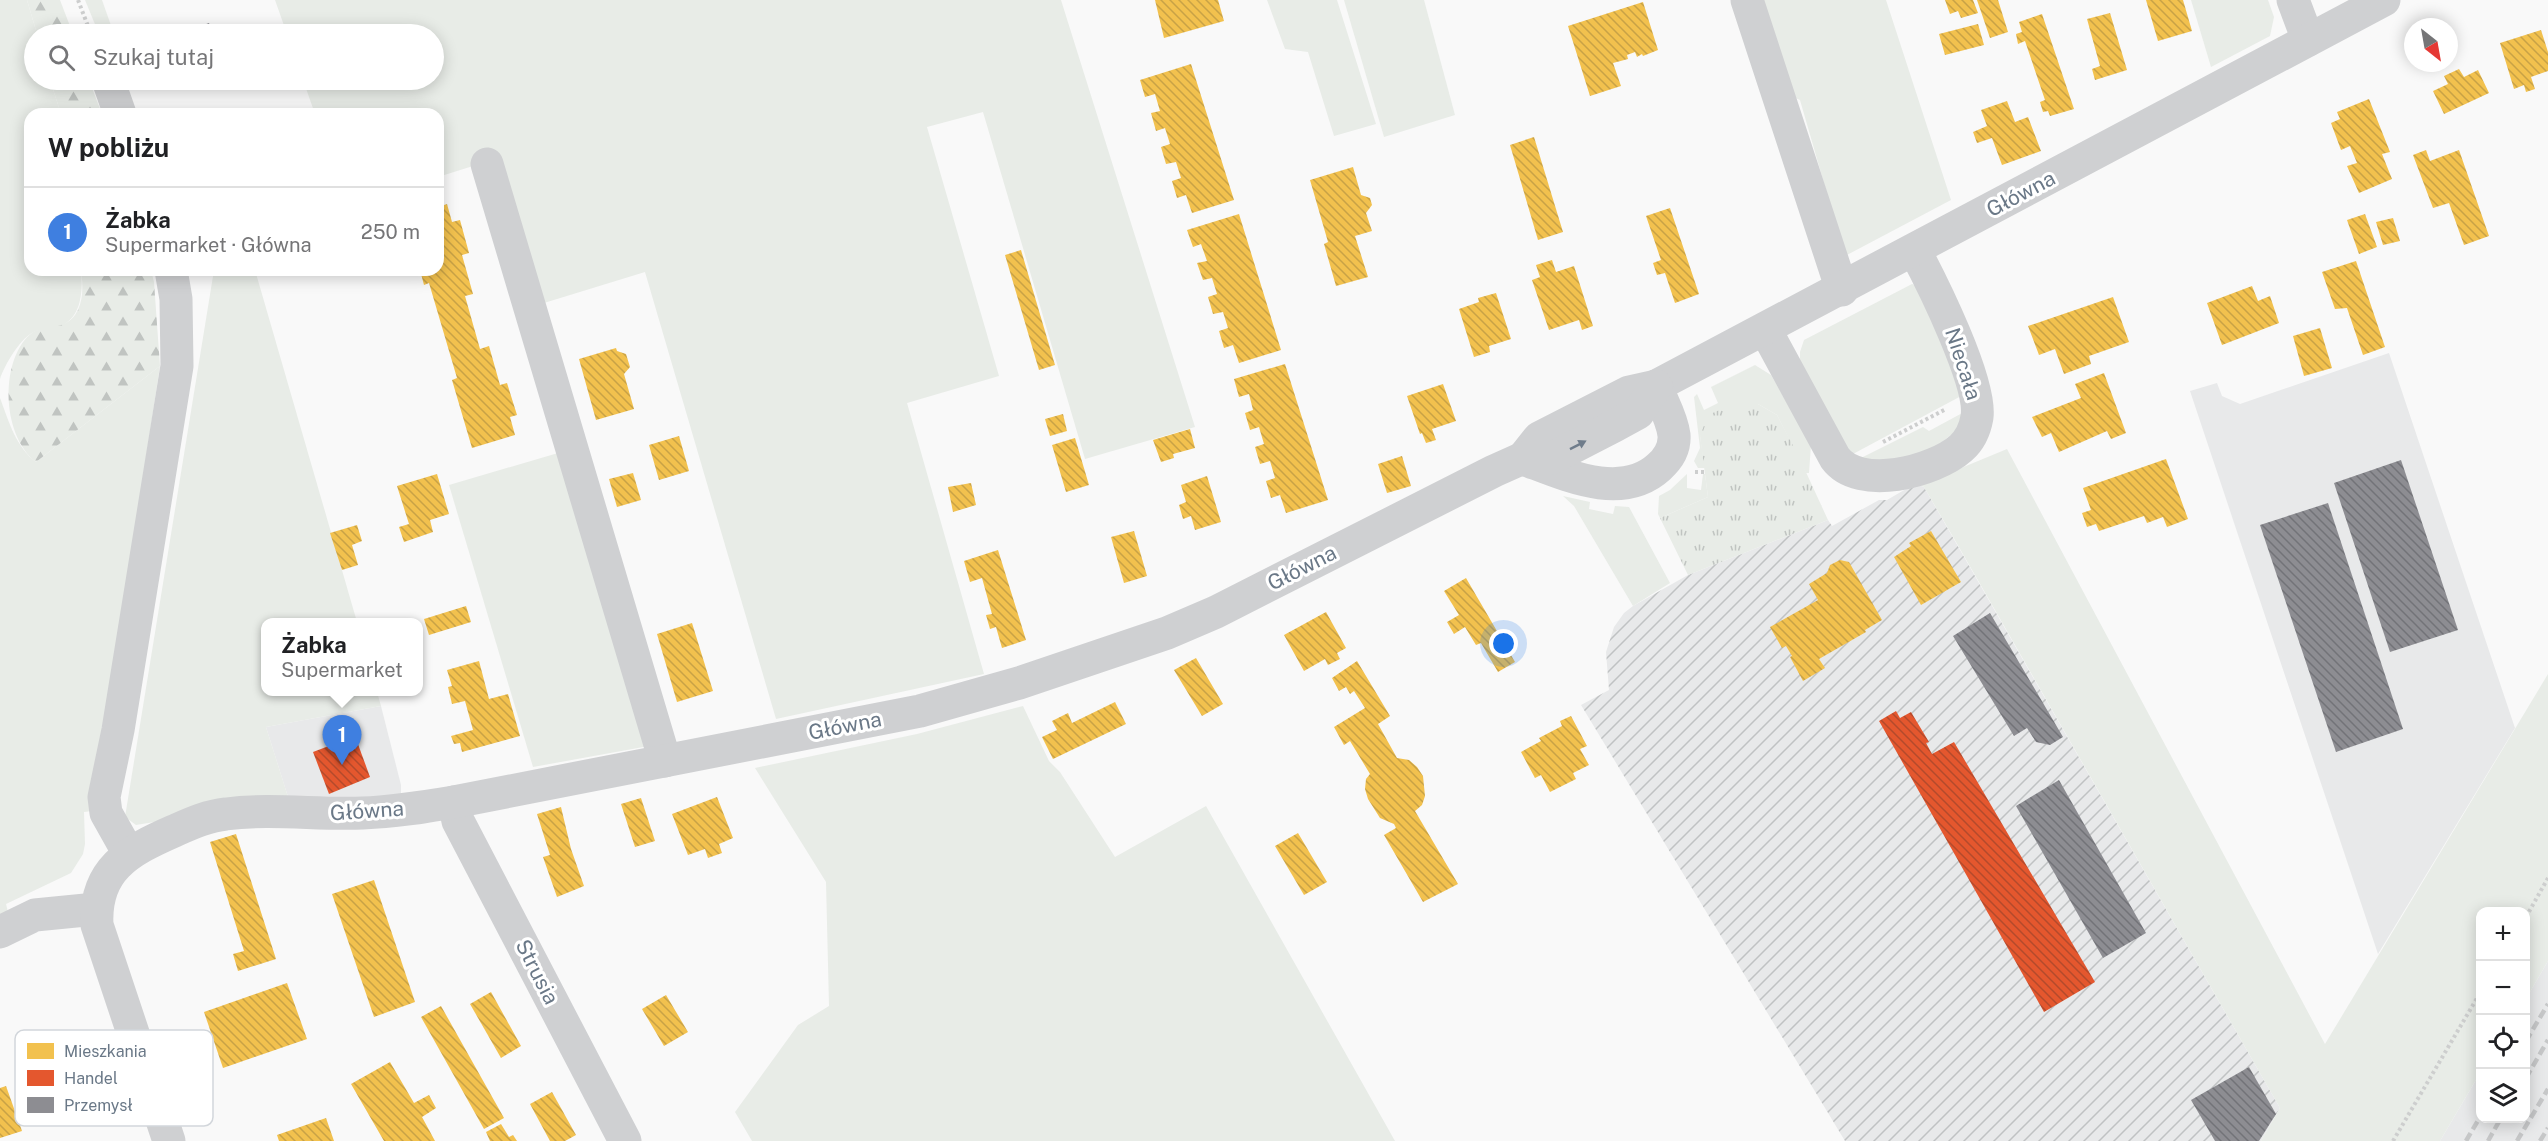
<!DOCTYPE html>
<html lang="pl">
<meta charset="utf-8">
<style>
body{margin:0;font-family:"Public Sans",sans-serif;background:#f2f2f2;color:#202124}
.controls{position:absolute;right:18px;bottom:18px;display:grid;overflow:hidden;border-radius:12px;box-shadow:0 3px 15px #0003}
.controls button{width:54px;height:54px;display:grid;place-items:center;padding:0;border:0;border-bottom:2px solid #e0e0e0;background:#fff;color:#202124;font:30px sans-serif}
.compass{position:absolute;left:2404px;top:18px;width:54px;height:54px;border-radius:50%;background:#fff;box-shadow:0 3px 15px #0003;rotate:149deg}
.you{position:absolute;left:1504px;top:644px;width:21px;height:21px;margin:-15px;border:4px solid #fff;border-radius:50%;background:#1a73e8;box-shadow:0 0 0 9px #1a73e833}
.badge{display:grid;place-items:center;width:39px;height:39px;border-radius:50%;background:#d93025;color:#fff;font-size:20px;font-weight:700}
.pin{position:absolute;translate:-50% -50px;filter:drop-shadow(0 2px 3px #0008)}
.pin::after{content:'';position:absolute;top:32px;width:21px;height:18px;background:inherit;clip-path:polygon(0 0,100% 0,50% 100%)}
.popup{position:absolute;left:261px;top:618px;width:162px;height:78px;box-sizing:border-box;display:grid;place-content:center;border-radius:12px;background:#fff;filter:drop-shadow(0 2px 4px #0005);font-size:20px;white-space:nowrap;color:#757577}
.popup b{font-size:22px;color:#202124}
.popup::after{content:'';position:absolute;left:50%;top:100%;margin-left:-12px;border:12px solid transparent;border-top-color:#fff}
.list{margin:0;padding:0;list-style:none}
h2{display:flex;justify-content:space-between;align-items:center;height:78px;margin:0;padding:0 24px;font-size:26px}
h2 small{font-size:20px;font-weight:400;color:#757577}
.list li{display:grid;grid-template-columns:39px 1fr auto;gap:18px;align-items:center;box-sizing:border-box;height:90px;padding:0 24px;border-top:2px solid #e0e0e0}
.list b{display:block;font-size:22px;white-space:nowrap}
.list p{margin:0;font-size:20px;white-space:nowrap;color:#757577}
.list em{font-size:20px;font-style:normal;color:#757577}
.icon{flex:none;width:33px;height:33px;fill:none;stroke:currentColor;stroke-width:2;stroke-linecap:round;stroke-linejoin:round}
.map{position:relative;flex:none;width:2548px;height:1141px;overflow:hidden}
.search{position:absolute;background:#fff;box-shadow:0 3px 15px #0003;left:24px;top:24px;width:420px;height:66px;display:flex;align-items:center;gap:15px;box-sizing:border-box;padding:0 21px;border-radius:33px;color:#757577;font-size:22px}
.panel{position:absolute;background:#fff;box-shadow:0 3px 15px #0003;left:24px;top:108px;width:420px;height:168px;border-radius:18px}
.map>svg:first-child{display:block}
.built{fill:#e8e9ea}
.industrial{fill:url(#industrial-furrows)}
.green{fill:#e8ece7}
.forest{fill:url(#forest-firs)}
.park{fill:url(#park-tufts)}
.homes{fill:url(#homes-back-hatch)}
.shops{fill:url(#shops-back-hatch)}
.industry{fill:url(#industry-back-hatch)}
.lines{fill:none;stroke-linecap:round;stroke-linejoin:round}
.path{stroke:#cdcece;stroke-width:4;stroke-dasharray:3 3;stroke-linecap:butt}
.minor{stroke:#cfd0d2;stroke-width:33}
.rail{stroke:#c6c7c8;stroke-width:4.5;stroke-dasharray:9 4.5;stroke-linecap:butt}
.oneway{fill:#6f7c8b}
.labels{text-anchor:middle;stroke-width:6;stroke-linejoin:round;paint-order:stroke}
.street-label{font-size:21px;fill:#6a7887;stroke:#fff}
.key{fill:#fff;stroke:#d2d6db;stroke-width:1.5}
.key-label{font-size:16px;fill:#6a7887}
</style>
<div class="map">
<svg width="2548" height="1141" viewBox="0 0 2548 1141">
<defs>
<pattern id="industrial-furrows" width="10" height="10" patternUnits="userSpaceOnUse" patternTransform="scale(1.5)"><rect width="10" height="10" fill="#e8e9ea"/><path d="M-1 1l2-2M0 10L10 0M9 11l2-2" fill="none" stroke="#c0c2c3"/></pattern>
<pattern id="forest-firs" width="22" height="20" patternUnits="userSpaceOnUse" patternTransform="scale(1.5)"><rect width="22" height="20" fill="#e8ece7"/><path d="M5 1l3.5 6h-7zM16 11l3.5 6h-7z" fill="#c0c4c1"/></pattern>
<pattern id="park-tufts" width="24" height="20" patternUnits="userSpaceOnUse" patternTransform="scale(1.5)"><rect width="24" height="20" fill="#e8ece7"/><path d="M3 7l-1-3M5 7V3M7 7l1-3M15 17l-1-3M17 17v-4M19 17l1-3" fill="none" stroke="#c0c4c1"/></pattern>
<pattern id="homes-back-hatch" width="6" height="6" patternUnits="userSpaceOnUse" patternTransform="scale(1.5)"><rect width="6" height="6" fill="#f2c14e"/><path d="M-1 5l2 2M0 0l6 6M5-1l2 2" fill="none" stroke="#c8a246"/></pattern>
<pattern id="shops-back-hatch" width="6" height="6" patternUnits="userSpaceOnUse" patternTransform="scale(1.5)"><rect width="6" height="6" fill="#e4572e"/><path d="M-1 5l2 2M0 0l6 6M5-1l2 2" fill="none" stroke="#b34a2c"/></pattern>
<pattern id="industry-back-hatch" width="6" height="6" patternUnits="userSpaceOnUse" patternTransform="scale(1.5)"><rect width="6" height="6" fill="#8d8d92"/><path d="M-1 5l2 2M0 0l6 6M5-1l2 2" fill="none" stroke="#727378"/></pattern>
</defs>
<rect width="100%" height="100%" fill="#f9f9f9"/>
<g class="built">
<path d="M2389,353L2515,728L2378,954L2190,391L2217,383L2222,396L2240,404Z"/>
<path d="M381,706L401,785V797L289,800L266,727Z"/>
<path d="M2548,961V1141H2440L2480,1073V1118H2526V999Z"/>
</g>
<path class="industrial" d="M1919,485L1924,487L2280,1108L2261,1141H1845L1581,705L1609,690L1606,652L1614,627L1624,613L1633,606L1688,575L1828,520L1832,526L1879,500H1887L1911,486Z"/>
<g class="green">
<path d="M0,0H27L37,34H34V80H50L61,114H30V270H81C83,291 82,318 59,327C52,330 43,329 36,331C21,336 4,366 0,379Z"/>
<path d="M85,0H102L114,34H99Z"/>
<path d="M275,0H1061L1195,427L1085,459L983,112L927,127L999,376L907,403L984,674L776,719L645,272L544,303L473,166L438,177V114H315L303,80H434V34H287Z"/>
<path d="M1267,0H1337L1376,124L1334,136L1308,52L1285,49Z"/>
<path d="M1344,0H1424L1455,115L1384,137Z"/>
<path d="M1758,0H1886L1951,200L1845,256L1800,100L1789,95Z"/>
<path d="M2191,0H2268L2274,17L2270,36L2211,67Z"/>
<path d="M214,270H255L357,622H266V692H377L381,706L266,727L289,800L136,825L125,817Z"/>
<path d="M1912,284L1917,286L1963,395L1853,454L1847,450L1800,365V352L1804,340Z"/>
<path d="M1755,365L1771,375L1811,445L1809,473H1806L1777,415L1758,404L1700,436L1705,468H1698L1694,461L1700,448L1694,397L1697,394L1704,410L1718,403L1711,387Z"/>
<path d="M160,366L92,811L84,812L85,844L83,854L71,873L6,904L8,912L0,916V398C9,422 16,447 36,462Z"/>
<path d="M1966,411L1964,425L1926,454L1881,461L1859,459L1923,427L1929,431Z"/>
<path d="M2007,449L2325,1044L2548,674V961L2526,999V912H2480V1073L2440,1141H2261L2280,1108L1956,542L1924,487L1920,485Z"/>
<path d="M558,453L649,746L533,767L449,485Z"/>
<path d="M1687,474V488L1701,490L1703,474H1705L1708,497L1660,518L1658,514L1659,496L1670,490Z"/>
<path d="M1563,496L1590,502L1589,509L1613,514L1615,506L1629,507L1670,583L1633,606L1574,506Z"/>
<path d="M1023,706L1049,761L1060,772L1115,857L1206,806L1395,1141H752L735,1112L798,1025L829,1006L826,882L755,768L917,734Z"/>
</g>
<g class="forest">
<path d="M27,0H60L73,34H37Z"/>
<path d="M50,80H89L102,114H61Z"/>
<path d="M81,270H151L154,282L160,366L36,462C0,434 0,356 33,332C47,325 64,330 75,315C84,302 83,285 81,270Z"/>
</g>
<path class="park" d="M1752,396L1758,404L1777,415L1799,457L1828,520L1688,575L1660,518L1708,497L1700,436L1708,415Z"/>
<g class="homes">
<path d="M1155,0H1218L1224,21L1164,38Z"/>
<path d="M1945,0H1973L1978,13L1961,18L1958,11L1950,14Z"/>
<path d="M1977,0H1998L2008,32L1990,38Z"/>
<path d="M2146,0H2183L2192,31L2158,41Z"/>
<path d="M1643,2L1658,50L1643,56L1642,54L1637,57L1635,52L1627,55L1628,59L1613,63L1621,86L1590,96L1568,26Z"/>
<path d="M2110,13L2127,70L2095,80L2092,69L2100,66L2087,19Z"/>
<path d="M2042,14L2074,109L2050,116L2048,111L2043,112L2040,102L2045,100L2025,41L2018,44L2016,34L2022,32L2019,22Z"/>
<path d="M1978,24L1984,45L1945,55L1939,34Z"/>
<path d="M2541,30L2548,52V71L2531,77L2535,89L2526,92L2524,85L2514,89L2500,43Z"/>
<path d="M1191,64L1234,200L1192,213L1186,195L1177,198L1172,181L1181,178L1176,162L1166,164L1161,147L1170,144L1165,128L1156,131L1151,113L1160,111L1155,94L1145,97L1140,80Z"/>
<path d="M2459,69L2464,77L2478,70L2489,93L2444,114L2433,91L2448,84L2444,76Z"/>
<path d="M2369,99L2390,152L2382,154L2392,179L2359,193L2347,166L2357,163L2350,146L2341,150L2331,123L2340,119L2337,112Z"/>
<path d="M2007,101L2015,122L2028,117L2041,151L2002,165L1992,138L1977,143L1973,132L1987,126L1981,110Z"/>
<path d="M1534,137L1563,232L1538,240L1510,145Z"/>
<path d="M2426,150L2430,161L2459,150L2489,236L2464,245L2449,203L2433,208L2413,155Z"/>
<path d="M1353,167L1361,195L1370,198L1372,205L1366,213L1372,231L1355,236L1368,277L1336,286L1324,244L1328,242L1310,180Z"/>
<path d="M447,204L452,222L460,220L469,253L462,255L473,294L465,296L480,349L489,346L500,385L507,383L517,415L510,417L515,435L472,448L452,380L457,378L429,283L424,285L420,270H438V207Z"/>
<path d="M1670,208L1699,294L1675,303L1665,273L1657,275L1653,263L1661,260L1646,216Z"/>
<path d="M1239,214L1281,350L1239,363L1233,345L1224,348L1219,331L1228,328L1223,312L1213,314L1208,297L1217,294L1212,278L1203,280L1197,263L1207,261L1201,244L1193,247L1187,230Z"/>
<path d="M2365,214L2377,247L2359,254L2347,220Z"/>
<path d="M2393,218L2400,241L2383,245L2376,222Z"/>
<path d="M1021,250L1055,365L1039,370L1005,255Z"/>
<path d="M1552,260L1556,272L1574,266L1593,326L1582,330L1579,320L1549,330L1532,280L1540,277L1536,265Z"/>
<path d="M2356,261L2385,347L2363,355L2347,308L2335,309L2322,272Z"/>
<path d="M2252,286L2258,301L2270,296L2279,323L2222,345L2207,303Z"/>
<path d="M1496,293L1511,339L1489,346L1490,352L1474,357L1459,309L1479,302L1478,298Z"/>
<path d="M2113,297L2129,342L2089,356L2091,364L2064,374L2055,349L2039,355L2028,326Z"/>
<path d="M2320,328L2332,368L2304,376L2293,336Z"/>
<path d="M616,348L617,351L626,354L630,367L624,374L634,409L596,420L579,359Z"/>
<path d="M1285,364L1328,500L1286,513L1280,495L1271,498L1266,481L1275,478L1270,461L1260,464L1255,447L1264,444L1259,427L1250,430L1245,413L1253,410L1249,394L1239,397L1234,379Z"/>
<path d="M2104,373L2126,433L2111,439L2107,431L2059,452L2051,433L2042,437L2032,417L2081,398L2075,384Z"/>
<path d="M1443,384L1456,421L1432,429L1436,440L1426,443L1422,433L1420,434L1407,396Z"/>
<path d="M1063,414L1067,431L1050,436L1045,419Z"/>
<path d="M1190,429L1195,448L1173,454L1174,458L1161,462L1153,440Z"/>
<path d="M679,436L689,471L659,480L649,445Z"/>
<path d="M1075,438L1089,485L1066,492L1052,445Z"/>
<path d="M1402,456L1411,486L1387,493L1378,464Z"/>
<path d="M2166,459L2188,519L2167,527L2163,517L2147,523L2144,516L2099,531L2096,524L2087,527L2082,513L2091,510L2083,488Z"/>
<path d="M633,473L641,500L617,507L609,479Z"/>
<path d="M437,474L449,514L430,520L433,532L404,542L399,527L409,524L397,486Z"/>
<path d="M1207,476L1221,522L1195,530L1191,516L1183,519L1179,505L1186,502L1181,485Z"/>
<path d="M971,483L976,505L953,512L948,487Z"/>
<path d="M357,525L362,541L352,545L358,565L342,570L330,533Z"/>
<path d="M1134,531L1147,576L1124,583L1111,537Z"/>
<path d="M1931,531L1961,582L1921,605L1894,557L1911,546L1909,543Z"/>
<path d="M998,550L1026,640L1002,648L996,627L990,629L986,615L992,614L982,578L970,582L964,561Z"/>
<path d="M1840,560L1849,562L1882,620L1865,630L1866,632L1819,659L1825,668L1803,681L1790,657L1792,656L1786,646L1782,648L1770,627L1818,600L1809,584L1827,573L1830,565Z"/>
<path d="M1466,578L1515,662L1498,672L1481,643L1476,645L1465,627L1454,634L1447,622L1459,615L1444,591Z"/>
<path d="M466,606L471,622L429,635L424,619Z"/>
<path d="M1326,612L1346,648L1337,653L1340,659L1328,665L1325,659L1304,671L1284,635Z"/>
<path d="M692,623L713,691L677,702L657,634Z"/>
<path d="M1196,658L1223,704L1202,716L1174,670Z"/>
<path d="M479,661L489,699L508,694L520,736L462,752L460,743L454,744L451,736L473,730L465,701L452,704L448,687L452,686L447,670Z"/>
<path d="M1357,661L1390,716L1378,724L1397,758L1409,760L1417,767L1423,776L1425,796L1422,805L1415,811L1458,884L1423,902L1384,835L1396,828L1394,824L1380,818L1368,799L1365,789L1366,779L1370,774L1350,741L1344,745L1334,727L1365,708L1354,691L1350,694L1346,687L1339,691L1332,678Z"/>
<path d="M1115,702L1126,724L1053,759L1042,737L1057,730L1052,721L1068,713L1072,723Z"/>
<path d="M1571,716L1587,746L1580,749L1589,765L1573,773L1576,779L1550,792L1541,775L1535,778L1521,752L1541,741L1539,738L1562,726L1560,721Z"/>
<path d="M717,797L733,838L719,844L722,853L708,858L705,849L688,855L672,814Z"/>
<path d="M641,798L655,841L635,847L621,804Z"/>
<path d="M561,807L571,849L584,886L557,897L543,857L550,855L537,814Z"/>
<path d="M1298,833L1327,882L1304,895L1275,846Z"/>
<path d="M236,834L276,959L238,971L233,954L244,951L210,842Z"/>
<path d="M374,880L415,1002L374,1017L332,894Z"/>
<path d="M287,983L307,1039L223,1068L204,1012Z"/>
<path d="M491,992L521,1046L501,1058L470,1004Z"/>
<path d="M666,995L688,1032L664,1046L642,1009Z"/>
<path d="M441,1006L504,1118L484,1129L421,1017Z"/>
<path d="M390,1062L414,1103L429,1095L436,1108L422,1117L435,1141H384L351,1084Z"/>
<path d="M6,1086L22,1131L0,1138V1088Z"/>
<path d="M552,1092L576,1135L565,1141H550L530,1104Z"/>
<path d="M326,1118L334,1141H279L277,1135Z"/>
<path d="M501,1124L509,1137L513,1135L517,1141H490L486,1132Z"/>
</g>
<g class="shops">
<path d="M1896,711L1900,718L1911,712L1929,742L1926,743L1932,754L1954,742L2095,982L2044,1012L1879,721Z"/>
<path d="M355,736L370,777L329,794L313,752Z"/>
</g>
<g class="industry">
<path d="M209,23L213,34H188L187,31Z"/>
<path d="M2401,460L2458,630L2390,652L2334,483Z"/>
<path d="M2328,503L2403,729L2336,752L2260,525Z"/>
<path d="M1990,613L2063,737L2050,745L2036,742L2027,728L2014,736L1953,636Z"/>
<path d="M2059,780L2146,933L2103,958L2016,806Z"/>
<path d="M2249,1067L2276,1114L2259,1141H2215L2191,1100Z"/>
</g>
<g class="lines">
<g class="path">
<path d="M78,0L91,34"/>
<path d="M1883,442L1946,409"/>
<path d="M1695,472H1705"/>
<path d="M2526,917L2548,878"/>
<path d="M2393,1141L2480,993"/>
</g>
<g class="minor">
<path d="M1747,0L1842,290"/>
<path d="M2293,0L2308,40"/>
<path d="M108,80L120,114"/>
<path d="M487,164L665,761"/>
<path d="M1765,329L1835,458C1859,491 1934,472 1961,448C1970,440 1975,429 1977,417C1982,383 1932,283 1915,251"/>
<path d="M1523,458L1539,438L1629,392L1656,386L2384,0"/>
<path d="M1526,460C1566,475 1622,501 1659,467C1668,459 1675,448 1674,435C1672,418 1662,402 1656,386"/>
<path d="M454,802L458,821L625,1141"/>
<path d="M129,854L106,813L104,797L118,730L177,366L176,299L171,270"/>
<path d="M0,932L35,915L96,909"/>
<path d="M169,1141L97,925C94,870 128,851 174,831C190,824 207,816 226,814C271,808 318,815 363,813C394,812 424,807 454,802L920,711L1019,683L1167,633L1216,612L1494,471L1523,458H1552L1616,425L1638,413L1656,386"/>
</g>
<g class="rail">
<path d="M2526,1041L2548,1004"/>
<path d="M2526,1078L2548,1040"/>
<path d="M2466,1141L2480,1117"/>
<path d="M2488,1141L2501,1118"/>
<path d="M2517,1141L2548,1089"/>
<path d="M2540,1141L2548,1128"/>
</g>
</g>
<defs><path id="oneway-solid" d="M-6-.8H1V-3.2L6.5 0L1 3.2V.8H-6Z" transform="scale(1.5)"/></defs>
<use class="oneway" href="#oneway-solid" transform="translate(1578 445) rotate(-27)"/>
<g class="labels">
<g class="street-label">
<text transform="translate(2021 194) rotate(-28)" y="7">Główna</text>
<text transform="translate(1963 364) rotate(72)" y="7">Niecała</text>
<text transform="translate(1302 568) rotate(-27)" y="7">Główna</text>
<text transform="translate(845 726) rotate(-11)" y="7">Główna</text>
<text transform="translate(367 811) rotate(-4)" y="7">Główna</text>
<text transform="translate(537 972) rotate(63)" y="7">Strusia</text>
</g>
</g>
<rect x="15" y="1030" width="198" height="96" rx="9" class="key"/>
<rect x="27" y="1043" width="27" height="16" fill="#f2c14e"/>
<rect x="27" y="1070" width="27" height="16" fill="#e4572e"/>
<rect x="27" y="1097" width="27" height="16" fill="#8d8d92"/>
<g class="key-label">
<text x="64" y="1057">Mieszkania</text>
<text x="64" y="1084">Handel</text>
<text x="64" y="1111">Przemysł</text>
</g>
</svg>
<div class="controls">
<button>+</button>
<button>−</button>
<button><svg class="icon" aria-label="locate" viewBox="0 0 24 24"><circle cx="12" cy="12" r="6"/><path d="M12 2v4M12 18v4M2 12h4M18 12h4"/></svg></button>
<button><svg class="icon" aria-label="layers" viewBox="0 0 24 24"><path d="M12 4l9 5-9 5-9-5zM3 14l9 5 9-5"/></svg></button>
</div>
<svg class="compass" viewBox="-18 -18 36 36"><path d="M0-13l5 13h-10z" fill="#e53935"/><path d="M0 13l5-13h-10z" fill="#757577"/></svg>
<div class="you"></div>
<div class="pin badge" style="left:342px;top:765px;background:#3f7fe0">1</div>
<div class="popup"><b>Żabka</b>Supermarket</div>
<div class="search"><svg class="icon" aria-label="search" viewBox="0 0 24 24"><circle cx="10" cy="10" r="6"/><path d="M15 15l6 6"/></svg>Szukaj tutaj</div>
<section class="panel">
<h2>W pobliżu<small></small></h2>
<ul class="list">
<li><span class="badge" style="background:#3f7fe0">1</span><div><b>Żabka</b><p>Supermarket · Główna</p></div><em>250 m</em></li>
</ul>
</section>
</div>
